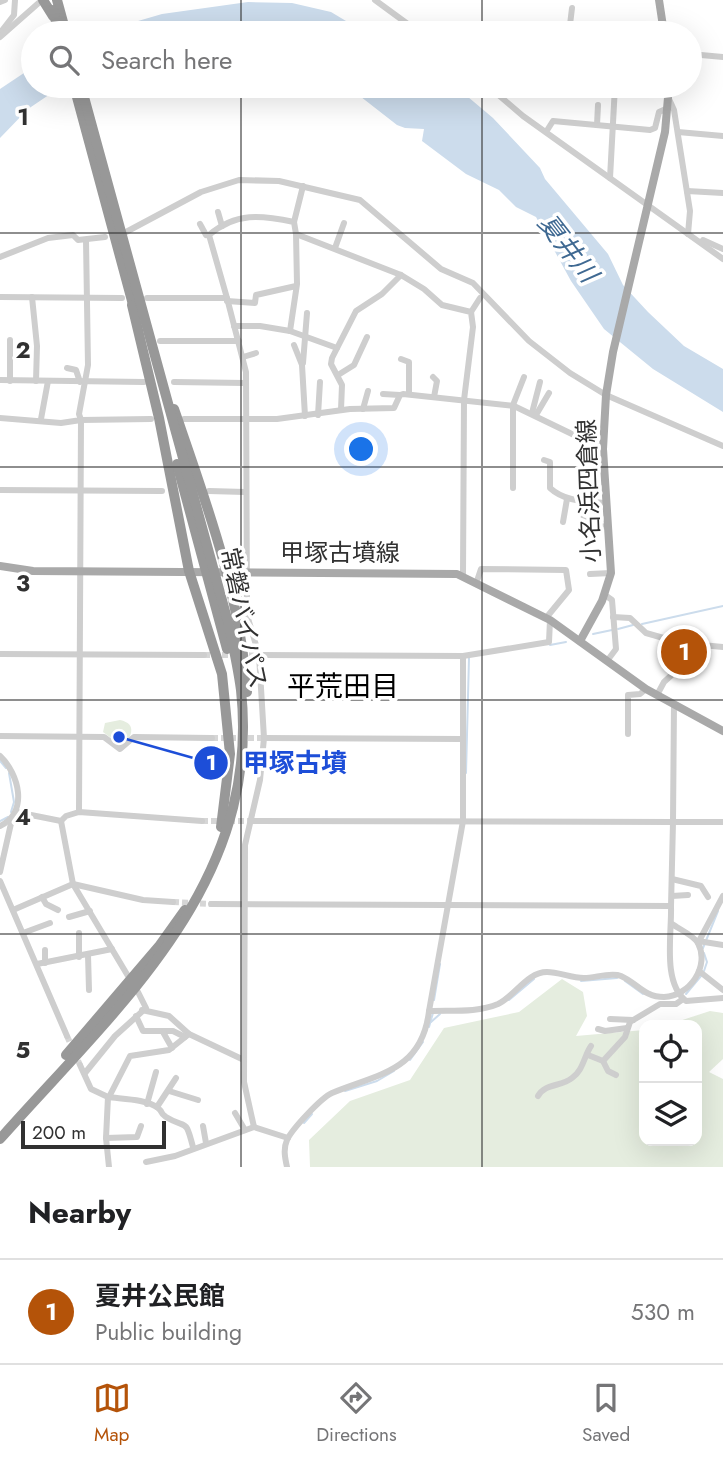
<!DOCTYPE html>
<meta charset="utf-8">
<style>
body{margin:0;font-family:Jost,"Noto Sans JP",sans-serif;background:#f2f2f2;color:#202124}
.controls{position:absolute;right:21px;bottom:21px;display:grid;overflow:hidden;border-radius:14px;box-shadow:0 7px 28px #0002}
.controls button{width:63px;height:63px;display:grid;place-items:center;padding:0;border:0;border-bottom:2px solid #e0e0e0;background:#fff;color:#202124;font:35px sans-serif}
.scale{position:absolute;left:21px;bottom:18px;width:145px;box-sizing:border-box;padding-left:7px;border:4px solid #313131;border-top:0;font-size:19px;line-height:24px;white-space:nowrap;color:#313131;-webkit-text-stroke:5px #fff;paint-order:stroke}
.you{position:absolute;left:362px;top:450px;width:24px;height:24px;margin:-18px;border:5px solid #fff;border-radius:50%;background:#1a73e8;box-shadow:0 0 0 10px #1a73e833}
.badge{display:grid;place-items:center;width:46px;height:46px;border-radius:50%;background:#b45309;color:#fff;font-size:23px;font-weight:700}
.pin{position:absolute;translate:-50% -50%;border:4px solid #fff;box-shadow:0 2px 7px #0006}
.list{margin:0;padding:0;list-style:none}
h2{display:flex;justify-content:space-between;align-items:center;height:91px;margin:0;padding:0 28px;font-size:30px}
h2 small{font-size:23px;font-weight:400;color:#757577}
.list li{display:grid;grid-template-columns:46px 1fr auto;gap:21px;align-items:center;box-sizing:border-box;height:105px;padding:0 28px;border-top:2px solid #e0e0e0}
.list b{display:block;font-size:26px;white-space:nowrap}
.list p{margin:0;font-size:23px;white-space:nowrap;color:#757577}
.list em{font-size:23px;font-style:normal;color:#757577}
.icon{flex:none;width:38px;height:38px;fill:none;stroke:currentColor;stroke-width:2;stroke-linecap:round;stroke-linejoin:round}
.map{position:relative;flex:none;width:723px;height:1167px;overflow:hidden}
.search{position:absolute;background:#fff;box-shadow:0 7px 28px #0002;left:21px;right:21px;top:21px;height:77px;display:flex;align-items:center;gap:18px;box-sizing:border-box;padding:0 24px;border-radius:38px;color:#757577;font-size:26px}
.sheet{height:196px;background:#fff}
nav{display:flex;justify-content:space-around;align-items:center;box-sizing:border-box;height:98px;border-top:2px solid #e0e0e0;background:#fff;font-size:19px;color:#757577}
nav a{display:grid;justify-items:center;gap:4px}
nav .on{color:#b45309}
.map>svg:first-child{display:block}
.green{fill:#e5eddf}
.water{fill:#ccdcec}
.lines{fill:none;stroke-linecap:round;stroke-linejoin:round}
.stream{stroke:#ccdcec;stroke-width:2}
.minor-tunnel{stroke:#d6d6d6;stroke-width:6;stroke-dasharray:6 3;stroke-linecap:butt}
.minor{stroke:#cecece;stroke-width:6}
.major{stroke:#a9a9a9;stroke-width:8}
.highway{stroke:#989898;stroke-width:10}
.grid{fill:none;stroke:#313131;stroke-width:2;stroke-opacity:0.55}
.labels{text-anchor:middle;stroke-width:7;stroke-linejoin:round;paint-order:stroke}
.street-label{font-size:24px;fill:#313131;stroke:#fff}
.water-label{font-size:26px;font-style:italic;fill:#3f6992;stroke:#fff}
.quarter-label{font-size:28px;fill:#000;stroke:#fff}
.grid-label{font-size:23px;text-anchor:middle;font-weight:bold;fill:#313131;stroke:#fff;stroke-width:7;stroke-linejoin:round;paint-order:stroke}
.leader{fill:none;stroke:#1d4ed8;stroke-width:2.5}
.callout-dot{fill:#1d4ed8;stroke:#fff;stroke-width:2.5}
.mark-label{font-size:21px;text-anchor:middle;font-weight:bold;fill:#fff}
.callout-label{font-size:26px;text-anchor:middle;font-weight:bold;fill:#1d4ed8;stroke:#fff;stroke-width:7;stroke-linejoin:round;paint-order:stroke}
</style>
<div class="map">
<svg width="723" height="1167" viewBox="0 0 723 1167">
<rect width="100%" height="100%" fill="#fff"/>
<g class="green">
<path d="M120,720C138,724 131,737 123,747L103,732L105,723Z"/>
<path d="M562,979L583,992L587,1016L576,1036L644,1030V1141H697V1025H667L710,1011L723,1013V1059L709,1072L723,1079V1167H310L309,1140L350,1101L410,1080L444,1028L519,1012Z"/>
</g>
<g class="water">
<path d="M248,2L292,3L331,12L366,33H97L162,14Z"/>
<path d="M33,67V86H62L28,109L0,138V89Z"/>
<path d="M347,86H455L493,118L540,168L545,179L608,254L623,285L648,312L684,346L723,369V412L653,369L604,329L571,281L536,217L516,207L499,190L466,174L422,141L424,129L405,128L397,125Z"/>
</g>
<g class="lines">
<g class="stream">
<path d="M642,624L723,606"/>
<path d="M618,629L633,625"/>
<path d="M593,634L612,630"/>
<path d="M550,645L566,642"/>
<path d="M0,761L6,768"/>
<path d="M9,773L14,802L11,812"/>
<path d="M466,773L469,658"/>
<path d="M0,821L8,817"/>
<path d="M703,948L718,911"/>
<path d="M704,971L707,962L704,953"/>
<path d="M581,981L617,978"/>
<path d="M625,981L643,994"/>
<path d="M686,994L701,976"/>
<path d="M434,1000L440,964"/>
<path d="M509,1000L534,979"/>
<path d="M431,1022L440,1014"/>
<path d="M429,1027L433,1013"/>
<path d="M410,1060L423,1042"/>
<path d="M345,1091L377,1081L394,1071"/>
<path d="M304,1123L312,1114"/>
</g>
<g class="minor-tunnel">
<path d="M204,655H259"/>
<path d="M212,738H264"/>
<path d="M202,821H251"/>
<path d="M173,902L211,904"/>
<path d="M67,1036L80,1065"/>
</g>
<g class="minor">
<path d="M375,0L420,33"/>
<path d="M0,2L5,0"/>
<path d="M545,24L546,33"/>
<path d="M1,32L14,15L15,0"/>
<path d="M569,33L572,8"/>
<path d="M0,37L42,0"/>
<path d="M690,54L723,57"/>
<path d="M488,86L523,116L723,259"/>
<path d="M669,99L674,110L690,211L688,234"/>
<path d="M597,125L598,105"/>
<path d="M546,132L553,121L650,130L655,128L659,112L668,108"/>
<path d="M678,132L723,136"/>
<path d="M610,178L615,86"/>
<path d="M687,191L723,193"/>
<path d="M218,212L222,226"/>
<path d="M294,222L303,186"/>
<path d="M200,224L206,235"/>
<path d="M126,232L201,192L239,180L279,181L360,200L441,269L473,283L529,341L570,373L606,395L723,446"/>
<path d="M703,240L723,249"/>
<path d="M335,248L344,223"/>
<path d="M0,257L48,238L73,235L78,240L105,237"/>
<path d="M0,297L122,298"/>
<path d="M32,297L37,346L36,381"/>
<path d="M147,298H227L246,372L247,615L259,655L264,738L260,780L245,845L244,1082L254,1127"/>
<path d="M227,298L209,235C236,212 261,215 294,222L296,234L401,275L424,289L442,305L471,312L473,327L464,400L463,575"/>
<path d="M227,301L255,303L256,295L296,286"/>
<path d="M471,312L480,298"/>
<path d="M234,326H260L290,331L297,284L296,234"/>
<path d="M290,331L337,348"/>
<path d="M160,341H239"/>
<path d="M294,345L302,365L305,416"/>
<path d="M243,357L256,353"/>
<path d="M401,359L409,362V394"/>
<path d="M303,363L307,313"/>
<path d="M67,368L76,370L80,382"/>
<path d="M338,375L354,365L367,337"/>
<path d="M433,377L437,381L434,397"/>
<path d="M0,380L144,382"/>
<path d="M10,381V340"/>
<path d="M174,382L245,383"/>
<path d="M383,394L400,395"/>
<path d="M363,409L368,391"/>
<path d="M341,410L342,385L331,364L332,358L356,311L382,294L401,275"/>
<path d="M532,413L540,382"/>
<path d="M318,415L320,382"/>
<path d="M536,415L549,393"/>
<path d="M0,418L61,423L81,420L79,414L88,365L86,240"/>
<path d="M41,419L48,381"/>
<path d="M184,419H277L350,409L394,408L400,395L403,394L514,406L603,449"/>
<path d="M544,460L550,462V488C565,502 586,501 606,503"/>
<path d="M513,488V405L524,377"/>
<path d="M0,490L162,491"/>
<path d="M209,491L245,492"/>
<path d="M583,515L588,528L608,526"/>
<path d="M563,522L567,499"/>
<path d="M590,574L611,573"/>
<path d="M477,581L481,569L566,570L569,590L546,618"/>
<path d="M605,595L612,600L616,649L607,661"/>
<path d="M613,617L630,618L646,633L681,643L723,647"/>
<path d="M0,654L204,655"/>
<path d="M259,655L463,656L549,642L550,620"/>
<path d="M657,695L664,682L676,671"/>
<path d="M628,734V695L640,694L646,689"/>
<path d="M0,736L104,737L120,749L134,737L212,738"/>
<path d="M264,738L462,739"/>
<path d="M0,756C19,774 29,812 0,826"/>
<path d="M16,812L61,821L66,816L79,812L202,821"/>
<path d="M79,812L81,420L151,419"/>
<path d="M61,821L73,884L128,976"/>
<path d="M251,821L673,822L674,704"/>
<path d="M0,872L12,819"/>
<path d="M672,879L701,886L708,897"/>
<path d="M0,881L67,1036"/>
<path d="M672,896L688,895"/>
<path d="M42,897L46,904L58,910"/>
<path d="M211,904L671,906C672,934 662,982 686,1001L723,998"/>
<path d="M671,906L673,822H723"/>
<path d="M13,910L73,884L143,900L173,902"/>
<path d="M69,917L90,911"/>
<path d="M23,933L50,923"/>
<path d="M79,933V957"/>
<path d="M698,941L723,945"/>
<path d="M698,943L723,896"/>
<path d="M88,955L89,990"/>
<path d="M45,963V950"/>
<path d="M37,964L112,949"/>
<path d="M699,971L723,990"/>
<path d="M142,1010L169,1016L189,1034L244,1060"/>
<path d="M429,1011L463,821V656"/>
<path d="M136,1016L143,1031H173L185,1037"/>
<path d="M610,1019L633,1020"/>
<path d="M598,1029L605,1031L627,1028"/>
<path d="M163,1032L172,1048"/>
<path d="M588,1055L603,1061L625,1037L630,1022L660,1004H676L683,999"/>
<path d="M603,1061L608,1071L616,1075"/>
<path d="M80,1065L91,1089L108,1097L106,1138L109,1167"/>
<path d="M85,1073L115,1036L146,1008L138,992"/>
<path d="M169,1091L198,1100"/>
<path d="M538,1096C545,1083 561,1087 572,1078C583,1071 584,1056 591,1046"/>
<path d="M108,1097C122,1099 147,1099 158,1108C164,1113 159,1112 166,1117C187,1130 185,1116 193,1147"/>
<path d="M109,1097L130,1056L169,1050L189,1034"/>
<path d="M147,1104L156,1072"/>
<path d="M157,1107L176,1078"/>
<path d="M235,1113L245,1130"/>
<path d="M203,1126L206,1143"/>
<path d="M106,1138L137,1137L141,1126"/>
<path d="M146,1162L175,1156L254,1127L288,1138"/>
<path d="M287,1167C285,1158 283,1149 287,1140C292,1129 321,1098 332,1093C378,1074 422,1071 429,1011C451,1010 477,1013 498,1004C515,996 527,972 547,972C559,972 571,978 584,978C595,978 611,972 621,976C637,983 644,997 664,997C690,996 710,966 698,943C693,935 679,929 672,924"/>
</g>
<g class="major">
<path d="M659,0L664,33"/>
<path d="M0,566L33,571L457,574L550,620L646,689L723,731"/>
<path d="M580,641L602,601L611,573L603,449L606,395L613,352L665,132L669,86"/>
</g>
<g class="highway">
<path d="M43,0L53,16"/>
<path d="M57,0L66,33"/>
<path d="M53,10L59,33"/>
<path d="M74,86L135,312"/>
<path d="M132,305L159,418L189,571L222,674L230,754L221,827"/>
<path d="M174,409C206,502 240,593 247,692"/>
<path d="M177,464L227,649"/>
<path d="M66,1055L160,945L185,910"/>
<path d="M0,1139C116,1008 262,884 241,690C238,667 233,645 228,622L81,86"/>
</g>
</g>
<path class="grid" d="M241,0V33M482,0V33M241,86V1167M482,86V1167M0,233H723M0,467H723M0,700H723M0,934H723"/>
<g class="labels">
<g class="street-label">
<text transform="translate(589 491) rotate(-92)" y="8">小名浜四倉線</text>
<text x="340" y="561">甲塚古墳線</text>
<text transform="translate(244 618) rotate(78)" y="8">常磐バイパス</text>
</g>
<g class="water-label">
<text transform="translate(568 248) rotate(52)" y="9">夏井川</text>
</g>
<g class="quarter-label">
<text x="343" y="696">平荒田目</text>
</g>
</g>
<g class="grid-label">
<text x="23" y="125">1</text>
<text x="23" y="358">2</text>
<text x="23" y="591">3</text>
<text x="23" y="825">4</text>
<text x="23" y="1058">5</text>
</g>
<path class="leader" d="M119 737L211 763"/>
<g class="callout-dot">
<circle cx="119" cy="737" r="7"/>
<circle cx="211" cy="763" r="18"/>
</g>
<g class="mark-label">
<text x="211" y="770">1</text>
</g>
<g class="callout-label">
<text x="295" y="772">甲塚古墳</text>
</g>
</svg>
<div class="controls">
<button><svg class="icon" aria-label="locate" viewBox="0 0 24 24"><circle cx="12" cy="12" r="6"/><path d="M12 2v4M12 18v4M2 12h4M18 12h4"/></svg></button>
<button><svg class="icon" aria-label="layers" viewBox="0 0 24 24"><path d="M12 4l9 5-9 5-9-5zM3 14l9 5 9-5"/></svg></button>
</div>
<div class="scale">200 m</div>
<div class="you"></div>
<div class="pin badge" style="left:684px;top:652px">1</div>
<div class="search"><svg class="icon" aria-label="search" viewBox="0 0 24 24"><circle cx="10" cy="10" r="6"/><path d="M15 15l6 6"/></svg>Search here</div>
</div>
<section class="sheet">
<h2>Nearby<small></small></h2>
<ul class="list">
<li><span class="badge">1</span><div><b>夏井公民館</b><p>Public building</p></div><em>530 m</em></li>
</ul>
</section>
<nav>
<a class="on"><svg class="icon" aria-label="map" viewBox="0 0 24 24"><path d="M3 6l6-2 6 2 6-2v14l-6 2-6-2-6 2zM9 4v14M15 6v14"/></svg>Map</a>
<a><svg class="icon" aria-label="directions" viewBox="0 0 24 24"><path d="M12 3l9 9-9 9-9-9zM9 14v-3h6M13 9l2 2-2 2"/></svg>Directions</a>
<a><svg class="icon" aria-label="saved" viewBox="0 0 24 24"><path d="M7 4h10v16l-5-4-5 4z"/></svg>Saved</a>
</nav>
